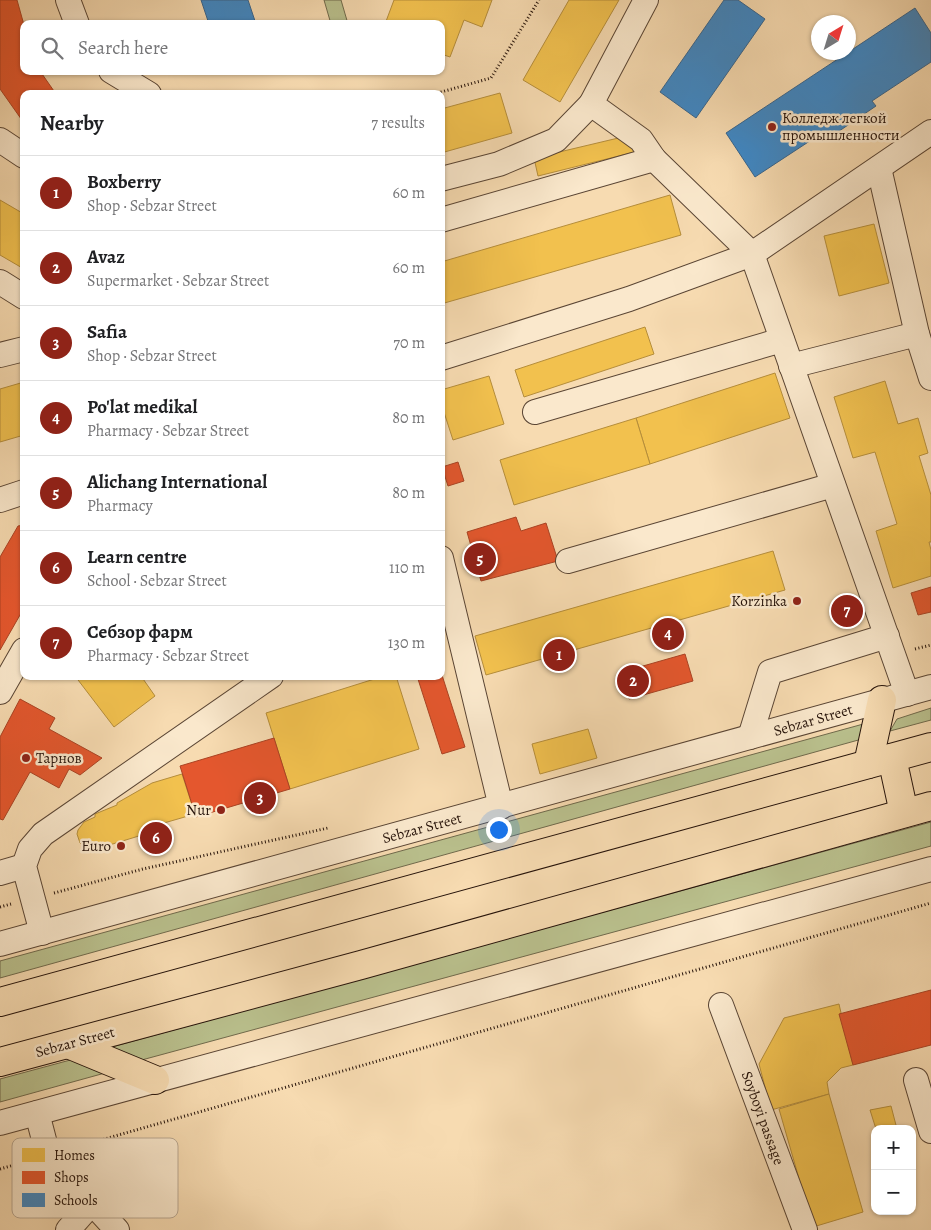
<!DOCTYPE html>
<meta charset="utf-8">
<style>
body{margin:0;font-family:Alegreya,serif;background:#f2f2f2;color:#202124}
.controls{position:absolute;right:15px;bottom:15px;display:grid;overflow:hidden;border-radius:10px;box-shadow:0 1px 4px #0004}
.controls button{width:45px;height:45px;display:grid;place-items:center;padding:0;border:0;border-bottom:1px solid #e0e0e0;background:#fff;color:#202124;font:25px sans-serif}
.compass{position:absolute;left:811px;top:15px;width:45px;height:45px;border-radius:50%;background:#fff;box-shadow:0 1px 4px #0004;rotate:38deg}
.you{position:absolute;left:498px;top:829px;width:18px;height:18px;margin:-12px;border:4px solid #fff;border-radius:50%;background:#1a73e8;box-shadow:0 0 0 8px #1a73e833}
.badge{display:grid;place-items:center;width:32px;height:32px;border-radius:50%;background:#8f2418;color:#fff;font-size:16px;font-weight:700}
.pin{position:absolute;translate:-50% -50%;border:2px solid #fff;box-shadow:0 1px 5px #0006}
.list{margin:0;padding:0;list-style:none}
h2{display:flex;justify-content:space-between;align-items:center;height:65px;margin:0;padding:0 20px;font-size:21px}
h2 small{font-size:16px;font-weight:400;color:#757577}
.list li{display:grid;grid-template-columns:32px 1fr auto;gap:15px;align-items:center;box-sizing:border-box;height:75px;padding:0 20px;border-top:1px solid #e0e0e0}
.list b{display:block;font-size:19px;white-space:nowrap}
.list p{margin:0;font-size:16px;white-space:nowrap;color:#757577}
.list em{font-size:16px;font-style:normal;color:#757577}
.icon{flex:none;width:28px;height:28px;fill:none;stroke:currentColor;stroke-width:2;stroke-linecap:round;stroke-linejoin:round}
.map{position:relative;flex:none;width:931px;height:1230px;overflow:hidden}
.search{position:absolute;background:#fff;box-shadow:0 1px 4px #0004;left:20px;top:20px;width:425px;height:55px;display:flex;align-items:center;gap:12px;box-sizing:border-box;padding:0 18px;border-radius:10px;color:#757577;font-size:19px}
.panel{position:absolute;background:#fff;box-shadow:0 1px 4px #0004;left:20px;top:90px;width:425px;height:590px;border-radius:10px}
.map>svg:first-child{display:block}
.green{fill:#bac18e;stroke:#706a4c}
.homes{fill:#f2c14e;stroke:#b58d3a}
.shops{fill:#e4572e;stroke:#ab4323}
.schools{fill:#3f88c5;stroke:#38658d}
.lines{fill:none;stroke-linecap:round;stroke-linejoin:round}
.minor-casing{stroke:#5a4534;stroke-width:26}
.major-casing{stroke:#26130a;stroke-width:30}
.path{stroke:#26130a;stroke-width:3;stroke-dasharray:1 2.5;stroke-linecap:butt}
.minor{stroke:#fae8cc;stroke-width:24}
.major{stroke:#f7dbb1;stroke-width:28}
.poi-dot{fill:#8f2418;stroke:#fae8cc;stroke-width:2}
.labels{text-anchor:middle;stroke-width:5;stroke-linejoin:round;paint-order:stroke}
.poi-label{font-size:15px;fill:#26130a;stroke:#fae8cc;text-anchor:end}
.street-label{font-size:15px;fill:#26130a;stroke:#fae8cc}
.key{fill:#fae8cc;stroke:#baa892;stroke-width:1}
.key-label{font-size:14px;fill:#26130a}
</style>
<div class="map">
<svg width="931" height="1230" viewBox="0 0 931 1230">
<rect width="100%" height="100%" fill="#f7dbb1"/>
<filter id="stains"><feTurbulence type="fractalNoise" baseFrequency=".004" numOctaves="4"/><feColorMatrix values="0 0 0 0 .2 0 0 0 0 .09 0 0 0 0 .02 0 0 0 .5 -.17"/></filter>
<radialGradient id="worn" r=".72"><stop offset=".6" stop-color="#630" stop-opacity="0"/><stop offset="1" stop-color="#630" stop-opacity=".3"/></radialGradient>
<g class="green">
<path d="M324,0H341L348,24H331Z"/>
<path d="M931,708V720L890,731L897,719Z"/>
<path d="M867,723L862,739L0,978V961Z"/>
<path d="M931,822V846L138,1061L108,1048Z"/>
<path d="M74,1059L105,1073L0,1102V1079Z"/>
</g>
<g class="homes">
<path d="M394,0H492L482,27L464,20L450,57L441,54V24H385Z"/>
<path d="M569,0H619L560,102L523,80Z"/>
<path d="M500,93L512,133L441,153V109Z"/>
<path d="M631,135L635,152L538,176L534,158Z"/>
<path d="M670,195L681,235L441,304V262Z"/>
<path d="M0,200L24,214V269L0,255Z"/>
<path d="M874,224L889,283L839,296L824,236Z"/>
<path d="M645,327L654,354L524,397L515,370Z"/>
<path d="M775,373L790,418L650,464L636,418Z"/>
<path d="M489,376L504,424L453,440L441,403V390Z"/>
<path d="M885,381L898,424L918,418L928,453L919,456L931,495V542H929L931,550V576L893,588L876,531L897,524L875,452L853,458L834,397Z"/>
<path d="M24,382V435L0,442V389Z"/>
<path d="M636,418L650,464L514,505L500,460Z"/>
<path d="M773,551L785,590L486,675L475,636Z"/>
<path d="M75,676H141L155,696L114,727Z"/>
<path d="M384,676H396L419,749L290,789L266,713Z"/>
<path d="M588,729L597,758L540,774L532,744Z"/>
<path d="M182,774L195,814L164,823L165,828L93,850H88L80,843L77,834L78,830L84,822L95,817V814L117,805V803L152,783Z"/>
<path d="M839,1004L853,1065L841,1068L827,1082L829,1094L771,1110L759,1064L784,1018Z"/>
<path d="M829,1094L863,1212L813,1227L779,1109Z"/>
<path d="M891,1106L897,1129H876L870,1110Z"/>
</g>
<g class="shops">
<path d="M0,0H17L24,25V71H40L56,94H24V123L0,89Z"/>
<path d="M458,462L464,481L448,486L442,467Z"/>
<path d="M516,517L521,531L546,523L558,561L481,581L467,532Z"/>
<path d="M24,525V608L0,650V557L18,526Z"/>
<path d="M931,587V612L918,615L911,593Z"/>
<path d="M685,654L693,681L629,699L622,672Z"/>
<path d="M441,672L465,747L442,754L417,676H441Z"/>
<path d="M20,699L55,718L49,729L102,758L80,775L69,769L59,788L30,772L3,820L0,819V737Z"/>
<path d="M274,738L290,789L196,817L180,766Z"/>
<path d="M931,990V1045L853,1065L839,1014Z"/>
</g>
<g class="schools">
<path d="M201,0H248L256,24H209Z"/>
<path d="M724,0H738L765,19L696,118L660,92Z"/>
<path d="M915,8L931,33V62L872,101L876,106L826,140L822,133L755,177L726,133Z"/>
</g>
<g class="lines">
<g class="minor-casing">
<g id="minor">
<path d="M68,0L77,24"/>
<path d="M646,0L591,104L641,140L654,159L752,254L907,694"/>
<path d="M111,71L149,94"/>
<path d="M0,140L24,156"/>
<path d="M879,168L917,334L931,378"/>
<path d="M441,179L499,164L556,140L591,104"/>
<path d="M441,220L654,159"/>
<path d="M0,282L24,297"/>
<path d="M0,355L24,349"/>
<path d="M441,358L629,299L752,254L931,132"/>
<path d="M791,366L917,334"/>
<path d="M535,412L782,340"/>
<path d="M0,500L24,492"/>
<path d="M441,558L501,807"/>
<path d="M568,561L833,485"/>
<path d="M0,692L24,650"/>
<path d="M750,737L770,672L887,636"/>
<path d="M0,873L24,866"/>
<path d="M42,933L24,866L30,849L43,834L271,676"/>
<path d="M0,944L931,687"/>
<path d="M721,1005L805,1230"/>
<path d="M916,1080L931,1131"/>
<path d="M37,1113L48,1155L117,1230"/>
<path d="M0,1123L931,869"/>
<path d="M68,1230L91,1204"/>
</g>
</g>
<g class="major-casing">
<g id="major">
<path d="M892,758L904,813"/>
<path d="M868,764L882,700"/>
<path d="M0,1002L931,747"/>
<path d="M68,1044L155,1080"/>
<path d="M0,1062L361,965L931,806"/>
</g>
</g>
<g class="path">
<path d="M434,94L491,78L539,0"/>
<path d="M915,649L931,645"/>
<path d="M54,893L143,869L328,828"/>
<path d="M0,907L11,904"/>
<path d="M73,1148L931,903"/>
<path d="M0,1169L28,1161"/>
</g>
<use href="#minor" class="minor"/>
<use href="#major" class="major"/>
</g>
<g class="poi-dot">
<circle cx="772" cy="127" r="5"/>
<circle cx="797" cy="601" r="5"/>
<circle cx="26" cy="758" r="5"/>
<circle cx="221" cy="810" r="5"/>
<circle cx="121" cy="846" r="5"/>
</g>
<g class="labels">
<g class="poi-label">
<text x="782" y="123" text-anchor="start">Колледж легкой<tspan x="782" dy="17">промышленности</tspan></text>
<text x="787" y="606">Korzinka</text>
<text x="36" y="763" text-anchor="start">Тарнов</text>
<text x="211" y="815">Nur</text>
<text x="111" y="851">Euro</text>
</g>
<g class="street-label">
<text transform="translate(813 720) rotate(-16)" y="5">Sebzar Street</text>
<text transform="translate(422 828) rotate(-15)" y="5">Sebzar Street</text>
<text transform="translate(75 1042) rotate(-15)" y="5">Sebzar Street</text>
<text transform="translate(763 1118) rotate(70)" y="5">Soyboyi passage</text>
</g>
</g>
<rect x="12" y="1138" width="166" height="80" rx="8" class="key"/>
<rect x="22" y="1148" width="23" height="14" fill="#f2c14e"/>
<rect x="22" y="1171" width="23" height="13" fill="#e4572e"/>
<rect x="22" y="1193" width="23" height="14" fill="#3f88c5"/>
<g class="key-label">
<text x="54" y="1160">Homes</text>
<text x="54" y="1182">Shops</text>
<text x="54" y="1205">Schools</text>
</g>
<rect width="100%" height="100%" filter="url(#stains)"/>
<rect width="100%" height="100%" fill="url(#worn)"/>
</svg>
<div class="controls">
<button>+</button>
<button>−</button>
</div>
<svg class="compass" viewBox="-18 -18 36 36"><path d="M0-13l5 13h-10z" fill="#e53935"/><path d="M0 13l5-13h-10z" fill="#757577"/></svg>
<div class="you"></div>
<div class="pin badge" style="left:559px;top:655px">1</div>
<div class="pin badge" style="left:633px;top:681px">2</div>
<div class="pin badge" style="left:260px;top:798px">3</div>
<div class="pin badge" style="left:668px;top:634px">4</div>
<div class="pin badge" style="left:480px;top:559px">5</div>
<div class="pin badge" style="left:156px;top:838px">6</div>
<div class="pin badge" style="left:847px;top:611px">7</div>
<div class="search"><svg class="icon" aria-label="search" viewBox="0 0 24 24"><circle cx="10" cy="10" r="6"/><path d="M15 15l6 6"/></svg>Search here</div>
<section class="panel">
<h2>Nearby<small>7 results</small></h2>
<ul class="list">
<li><span class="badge">1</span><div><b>Boxberry</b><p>Shop · Sebzar Street</p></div><em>60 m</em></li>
<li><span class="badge">2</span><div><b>Avaz</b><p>Supermarket · Sebzar Street</p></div><em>60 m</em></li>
<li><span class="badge">3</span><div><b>Safia</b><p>Shop · Sebzar Street</p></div><em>70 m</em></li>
<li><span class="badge">4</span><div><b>Po'lat medikal</b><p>Pharmacy · Sebzar Street</p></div><em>80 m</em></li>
<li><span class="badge">5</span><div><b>Alichang International</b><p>Pharmacy</p></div><em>80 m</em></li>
<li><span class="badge">6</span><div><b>Learn centre</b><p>School · Sebzar Street</p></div><em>110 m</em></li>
<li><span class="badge">7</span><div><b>Себзор фарм</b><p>Pharmacy · Sebzar Street</p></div><em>130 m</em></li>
</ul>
</section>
</div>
